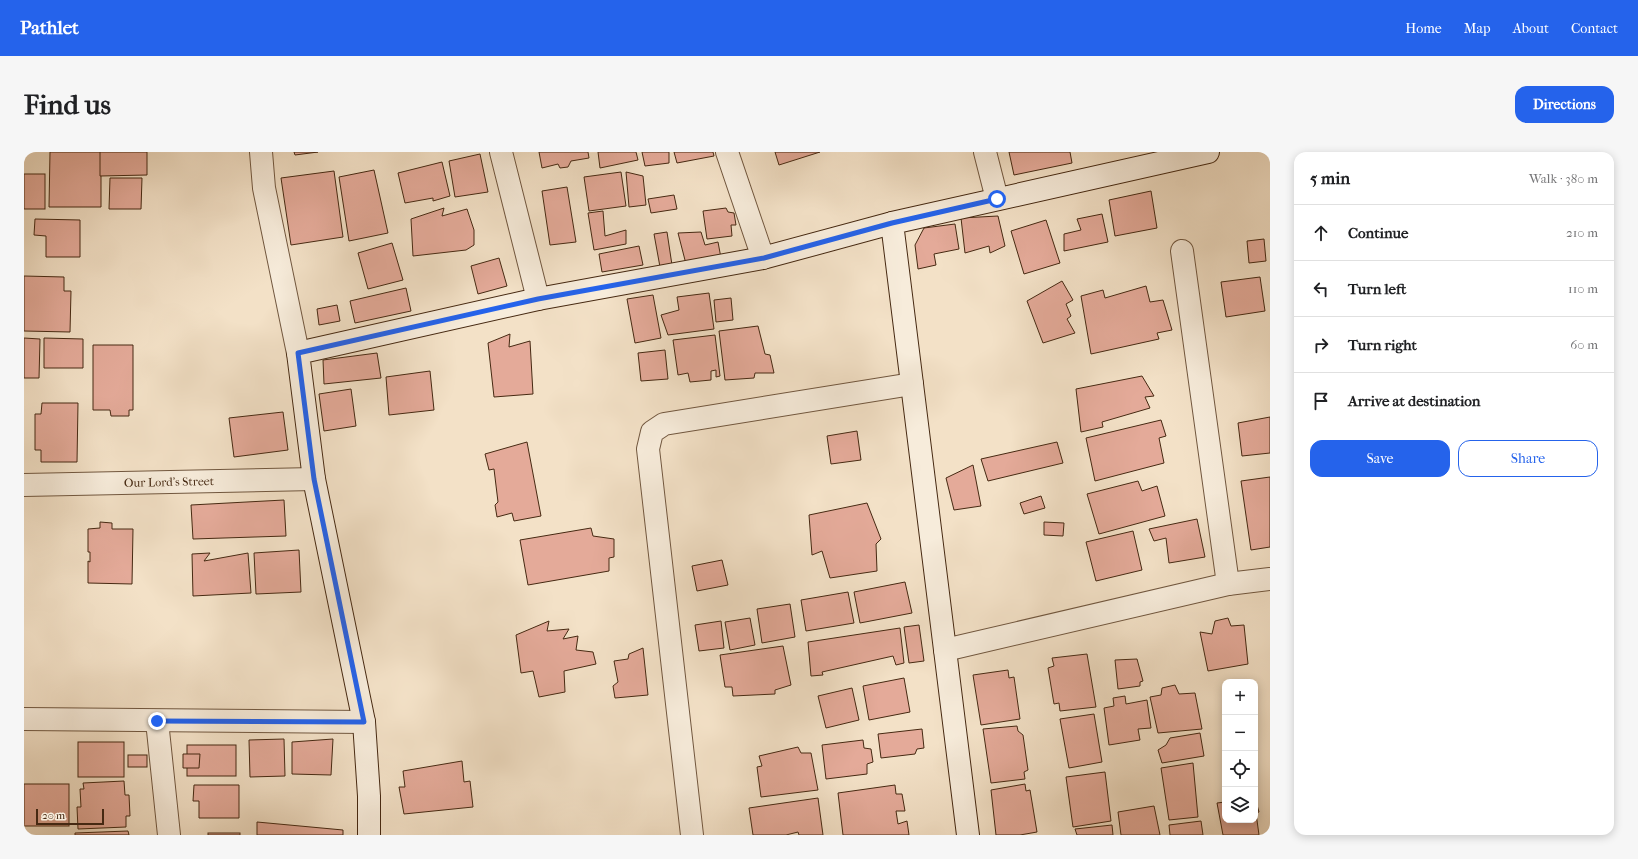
<!DOCTYPE html>
<meta charset="utf-8">
<style>
body{margin:0;font-family:"IM FELL French Canon",serif;background:#f6f6f6;color:#202124}
.controls{position:absolute;right:12px;bottom:12px;display:grid;overflow:hidden;border-radius:8px;box-shadow:0 2px 10px #0003}
.controls button{width:36px;height:36px;display:grid;place-items:center;padding:0;border:0;border-bottom:1px solid #e0e0e0;background:#fff;color:#202124;font:20px sans-serif}
.scale{position:absolute;left:12px;bottom:10px;width:68px;box-sizing:border-box;padding-left:4px;border:2px solid #462912;border-top:0;font-size:11px;line-height:14px;white-space:nowrap;color:#462912;-webkit-text-stroke:3px #f7ecdb;paint-order:stroke}
.stop{position:absolute;width:12px;height:12px;margin:-9px;border:3px solid #2563eb;border-radius:50%;background:#fff}
.stop.end{background:#2563eb;border-color:#fff;box-shadow:0 1px 4px #0008}
.list{margin:0;padding:0;list-style:none}
h2{display:flex;justify-content:space-between;align-items:center;height:52px;margin:0;padding:0 16px;font-size:17px}
h2 small{font-size:13px;font-weight:400;color:#757577}
.list li{display:grid;grid-template-columns:26px 1fr auto;gap:12px;align-items:center;box-sizing:border-box;height:56px;padding:0 16px;border-top:1px solid #e0e0e0}
.list b{display:block;font-size:15px;white-space:nowrap}
.list em{font-size:13px;font-style:normal;color:#757577}
.actions{display:flex;gap:8px;padding:12px 16px}
.actions a{flex:1;padding:9px 0;border:1px solid #2563eb;border-radius:12px;text-align:center;font-size:14px;color:#2563eb}
.actions .main{background:#2563eb;color:#fff}
.icon{flex:none;width:22px;height:22px;fill:none;stroke:currentColor;stroke-width:2;stroke-linecap:round;stroke-linejoin:round}
.map{position:relative;flex:none;width:1246px;height:683px;overflow:hidden;border-radius:12px}
header{display:flex;align-items:center;gap:24px;box-sizing:border-box;height:56px;padding:0 20px;background:#2563eb;color:#fff}
header strong{font-size:19px}
nav{display:flex;gap:22px;margin-inline-start:auto;font-size:14px}
.intro{display:flex;align-items:center;justify-content:space-between;box-sizing:border-box;height:96px;padding:0 24px}
h1{margin:0;font-size:28px}
.button{padding:10px 18px;border-radius:12px;background:#2563eb;color:#fff;font-size:14px;font-weight:700}
main{display:flex;gap:24px;padding:0 24px}
aside{flex:1;background:#fff;border-radius:12px;box-shadow:0 2px 10px #0003}
.map>svg:first-child{display:block}
.building{fill:#e4aa99;stroke:#462912}
.lines{fill:none;stroke-linecap:round;stroke-linejoin:round}
.street-casing{stroke:#71573f;stroke-width:24}
.secondary-casing{stroke:#462912;stroke-width:24}
.street{stroke:#f7ecdb;stroke-width:22}
.secondary{stroke:#f7ecdb;stroke-width:22}
.route{stroke:#2563eb;stroke-width:5}
.labels{text-anchor:middle;stroke-width:4;stroke-linejoin:round;paint-order:stroke}
.street-label{font-size:12px;fill:#462912;stroke:#f7ecdb}
</style>
<header>
<strong>Pathlet</strong>
<nav><a>Home</a><a>Map</a><a>About</a><a>Contact</a></nav>
</header>
<div class="intro"><h1>Find us</h1><a class="button">Directions</a></div>
<main>
<div class="map">
<svg width="1246" height="683" viewBox="0 0 1246 683">
<rect width="100%" height="100%" fill="#f3e1c7"/>
<filter id="stains"><feTurbulence type="fractalNoise" baseFrequency=".005" numOctaves="4"/><feColorMatrix values="0 0 0 0 .2 0 0 0 0 .09 0 0 0 0 .02 0 0 0 .5 -.17"/></filter>
<radialGradient id="worn" r=".72"><stop offset=".6" stop-color="#630" stop-opacity="0"/><stop offset="1" stop-color="#630" stop-opacity=".3"/></radialGradient>
<g class="building">
<path d="M26,0H77V55H25Z"/>
<path d="M76,0H123V23L76,24Z"/>
<path d="M270,0H294L271,3Z"/>
<path d="M515,0H564L565,6L547,9L544,15L536,16L534,12L518,16Z"/>
<path d="M574,0H612L614,8L576,16Z"/>
<path d="M618,0H645V11L621,14Z"/>
<path d="M650,0H689L690,4L653,11Z"/>
<path d="M751,0H796L755,13Z"/>
<path d="M985,0H1046L1048,11L990,23Z"/>
<path d="M456,2L464,40L431,45L425,9Z"/>
<path d="M418,10L426,44L409,49V46L381,51L374,21Z"/>
<path d="M350,18L364,81L325,89L315,25Z"/>
<path d="M310,19L319,85L267,93L257,26Z"/>
<path d="M597,20L602,54L565,59L560,25Z"/>
<path d="M602,20L619,24L622,53L605,55Z"/>
<rect x="0" y="22" width="21" height="35"/>
<path d="M86,26H118L117,57H85Z"/>
<path d="M543,35L552,90L526,93L518,39Z"/>
<path d="M1127,39L1133,76L1091,84L1085,48Z"/>
<path d="M650,43L653,57L627,61L624,47Z"/>
<path d="M420,56L418,64L443,57L450,78V93L442,98L389,104L387,67Z"/>
<path d="M702,56L704,60L710,61L712,73H707L708,84L683,87L679,59Z"/>
<path d="M579,59L581,84L602,78V92L570,98L564,61Z"/>
<path d="M1078,62L1084,90L1040,99V82L1057,78L1053,67Z"/>
<path d="M974,64L981,94L966,101L965,94L941,101L937,66Z"/>
<path d="M11,67L56,68V105H22V84L10,83Z"/>
<path d="M1022,68L1036,111L1000,122L987,79Z"/>
<path d="M931,72L935,97L910,102L912,113L894,117L891,93L900,76Z"/>
<path d="M643,80L648,113L636,115L630,82Z"/>
<path d="M677,80L681,93L694,90L697,106L662,112L654,81Z"/>
<path d="M1240,87L1242,109L1225,111L1223,89Z"/>
<path d="M368,91L379,128L344,137L334,101Z"/>
<path d="M615,94L619,113L578,120L575,102Z"/>
<path d="M475,106L483,134L454,142L447,114Z"/>
<path d="M0,124L40,125V139H47L46,180L0,179Z"/>
<path d="M1236,125L1241,159L1202,165L1197,130Z"/>
<path d="M1038,129L1049,148L1042,152L1047,164L1043,167L1051,181L1019,191L1003,149Z"/>
<path d="M1122,134L1126,150L1139,148L1148,178L1133,181L1135,187L1067,202L1057,144L1079,138L1081,146Z"/>
<path d="M382,136L387,159L331,171L326,149Z"/>
<path d="M685,141L690,177L644,183L637,163L655,158L653,145Z"/>
<path d="M629,143L637,186L611,191L603,147Z"/>
<path d="M707,146L709,168L692,170L690,148Z"/>
<path d="M313,153L316,169L295,173L293,157Z"/>
<path d="M734,174L741,202L746,203L750,221H731L730,226L701,228L695,179Z"/>
<path d="M486,182L485,195L506,189L509,242L470,245L464,191Z"/>
<path d="M691,183L696,224L692,225V218L687,219V228L666,230L664,221L654,223L649,188Z"/>
<path d="M0,186L16,187L15,226H0Z"/>
<path d="M20,186L59,187V216H20Z"/>
<path d="M69,193H109V258H105V264H87L86,258H69Z"/>
<path d="M641,198L644,227L617,229L614,201Z"/>
<path d="M353,201L357,226L300,232L299,208Z"/>
<path d="M406,219L410,258L365,263L362,225Z"/>
<path d="M1118,224L1130,244L1121,245L1126,256L1078,270L1079,275L1057,280L1052,237Z"/>
<path d="M327,237L332,274L300,279L295,242Z"/>
<path d="M18,251H54L53,310H17V298H11V262H17Z"/>
<path d="M259,260L264,298L210,305L205,266Z"/>
<path d="M1246,265V301L1218,304L1214,271Z"/>
<path d="M1137,268L1142,284L1135,286L1140,311L1071,329L1062,286Z"/>
<path d="M833,279L837,308L807,312L803,284Z"/>
<path d="M503,290L517,364L490,369L488,361L473,365L471,353L474,350L470,317L465,318L461,302Z"/>
<path d="M1033,290L1039,311L964,329L957,307Z"/>
<path d="M949,313L957,354L930,358L922,326Z"/>
<path d="M1246,325V395L1227,398L1217,329Z"/>
<path d="M1114,329L1118,339L1133,334L1141,364L1075,382L1063,342Z"/>
<path d="M1017,344L1021,356L1000,362L996,351Z"/>
<path d="M260,348L262,384L169,387L167,353Z"/>
<path d="M843,351L857,387L852,392L853,419L806,426L798,399L788,403L785,363Z"/>
<path d="M1173,367L1181,405L1145,411L1142,386L1130,389L1125,377Z"/>
<path d="M76,370L88,371V377H109L108,432L64,431V409L66,410V400H64V377L76,376Z"/>
<path d="M1020,370L1040,371L1039,384L1020,383Z"/>
<path d="M567,376L569,384L590,387V405L585,406V419L504,433L496,388Z"/>
<path d="M1109,379L1118,418L1072,429L1062,390Z"/>
<path d="M275,398L277,440L232,442L230,401Z"/>
<path d="M186,401L180,409L224,401L227,441L169,444L168,402Z"/>
<path d="M698,408L704,433L673,439L668,414Z"/>
<path d="M881,430L888,461L836,471L830,440Z"/>
<path d="M824,440L830,471L782,479L777,448Z"/>
<path d="M766,452L771,485L738,491L733,457Z"/>
<path d="M726,466L731,493L706,498L701,470Z"/>
<path d="M1204,466L1207,474L1220,473L1224,512L1184,519L1176,480L1188,482L1191,469Z"/>
<path d="M525,469L523,479L545,477L539,487L554,484L552,498L569,500L572,512L540,519L541,540L515,545L509,519L497,521L492,483Z"/>
<path d="M697,469L700,496L675,499L671,473Z"/>
<path d="M895,473L900,509L885,511L880,475Z"/>
<path d="M876,476L880,511L872,513L869,504L798,520L799,523L787,524L784,490Z"/>
<path d="M759,494L767,533L751,538V542L709,544L708,535H701L696,503Z"/>
<path d="M619,496L624,543L591,546L589,534L594,530L590,509L604,507L605,502Z"/>
<path d="M1063,502L1072,555L1036,559L1035,551L1030,552L1024,516L1030,514L1028,506Z"/>
<path d="M1113,507L1119,529L1116,530V534L1094,537L1091,508Z"/>
<path d="M984,518L985,526L990,525L996,567L957,573L949,523Z"/>
<path d="M880,526L886,560L845,568L839,534Z"/>
<path d="M1151,533L1155,542L1171,541L1178,577L1134,581L1126,545L1137,543L1138,536Z"/>
<path d="M828,536L835,568L802,576L794,544Z"/>
<path d="M1101,544L1102,552L1123,548L1127,576L1114,577L1116,588L1085,593L1080,556L1090,554L1089,546Z"/>
<path d="M1070,562L1078,610L1045,616L1036,567Z"/>
<path d="M993,574L994,579L999,583L1004,618L1000,620L1001,627L967,631L959,577Z"/>
<path d="M898,577L900,596L893,597L891,602L857,606L854,582Z"/>
<path d="M1176,581L1180,604L1138,611L1134,598L1142,593L1146,586Z"/>
<path d="M260,587L261,624L226,625L225,588Z"/>
<path d="M309,587L307,623L268,622V590Z"/>
<path d="M839,588L840,596L847,597L849,610L843,612V622L802,627L798,593Z"/>
<rect x="54" y="590" width="46" height="35"/>
<rect x="163" y="593" width="49" height="31"/>
<path d="M774,595L777,601H787L794,638L737,645L733,615L738,614L735,604Z"/>
<path d="M159,602H176L175,616H159Z"/>
<rect x="104" y="603" width="19" height="12"/>
<path d="M438,609L440,630L446,629L449,655L380,662L375,635H381L379,619Z"/>
<path d="M1169,611L1174,665L1145,668L1137,616Z"/>
<path d="M1081,620L1087,669L1049,675L1042,625Z"/>
<path d="M100,629L101,643H105L106,664H102V675L54,677L53,655H57L56,637H60L59,631Z"/>
<rect x="0" y="632" width="45" height="42"/>
<path d="M1001,632L1002,639L1006,638L1013,680L996,683H972L967,638Z"/>
<path d="M170,633H215V666H175V649H169Z"/>
<path d="M871,633L872,642H878L881,659H872L874,672L883,669L885,683H819L814,641Z"/>
<path d="M794,646L799,683H775L774,680L762,683H729L725,656Z"/>
<path d="M1231,646L1235,660L1232,661L1235,683H1199L1193,651L1201,650V668H1231Z"/>
<path d="M1130,654L1136,683H1097L1094,660Z"/>
<path d="M1177,669L1179,683H1146L1145,673Z"/>
<path d="M233,670L319,678V683H233Z"/>
<path d="M1088,673L1089,683H1053L1051,677Z"/>
<path d="M104,679L105,683H51V681Z"/>
<rect x="184" y="681" width="32" height="2"/>
</g>
<g class="lines">
<g class="street-casing">
<g id="street">
<path d="M237,0L240,36L274,201"/>
<path d="M477,0L514,147"/>
<path d="M703,0L739,106"/>
<path d="M961,0L973,47"/>
<path d="M1158,99L1204,432"/>
<path id="s1" d="M0,333L290,327"/>
<path d="M921,498L1204,432L1246,427"/>
<path d="M0,567L340,570"/>
<path d="M133,569L145,683"/>
<path d="M668,683L624,297L628,280L640,272L888,232"/>
</g>
</g>
<g class="secondary-casing">
<g id="secondary">
<path d="M345,683V644L340,570L290,327L274,201L514,147L739,106L868,71"/>
<path d="M944,683L868,71L1184,0"/>
</g>
</g>
<use href="#street" class="street"/>
<use href="#secondary" class="secondary"/>
</g>
<g class="lines">
<path class="route" d="M133,569L340,570L290,327L274,201L514,147L740,106L868,71L973,47"/>
</g>
<g class="labels">
<g class="street-label">
<text dy="4" stroke="none"><textPath href="#s1" startOffset="145">Our Lord’s Street</textPath></text>
</g>
</g>
<rect width="100%" height="100%" filter="url(#stains)"/>
<rect width="100%" height="100%" fill="url(#worn)"/>
</svg>
<div class="controls">
<button>+</button>
<button>−</button>
<button><svg class="icon" aria-label="locate" viewBox="0 0 24 24"><circle cx="12" cy="12" r="6"/><path d="M12 2v4M12 18v4M2 12h4M18 12h4"/></svg></button>
<button><svg class="icon" aria-label="layers" viewBox="0 0 24 24"><path d="M12 4l9 5-9 5-9-5zM3 14l9 5 9-5"/></svg></button>
</div>
<div class="scale">20 m</div>
<div class="stop" style="left:973px;top:47px"></div>
<div class="stop end" style="left:133px;top:569px"></div>
</div>
<aside>
<h2>5 min<small>Walk · 380 m</small></h2>
<ul class="list">
<li><svg class="icon" aria-label="ahead" viewBox="0 0 24 24"><path d="M12 20V5M6 11l6-6 6 6"/></svg><div><b>Continue</b></div><em>210 m</em></li>
<li><svg class="icon" aria-label="left" viewBox="0 0 24 24"><path d="M17 20v-9H6M10 6l-5 5 5 5"/></svg><div><b>Turn left</b></div><em>110 m</em></li>
<li><svg class="icon" aria-label="right" viewBox="0 0 24 24"><path d="M7 20v-9h11M14 6l5 5-5 5"/></svg><div><b>Turn right</b></div><em>60 m</em></li>
<li><svg class="icon" aria-label="arrive" viewBox="0 0 24 24"><path d="M6 21V4h12l-3 4 3 4H6"/></svg><div><b>Arrive at destination</b></div></li>
</ul>
<div class="actions"><a class="main">Save</a><a>Share</a></div>
</aside>
</main>
